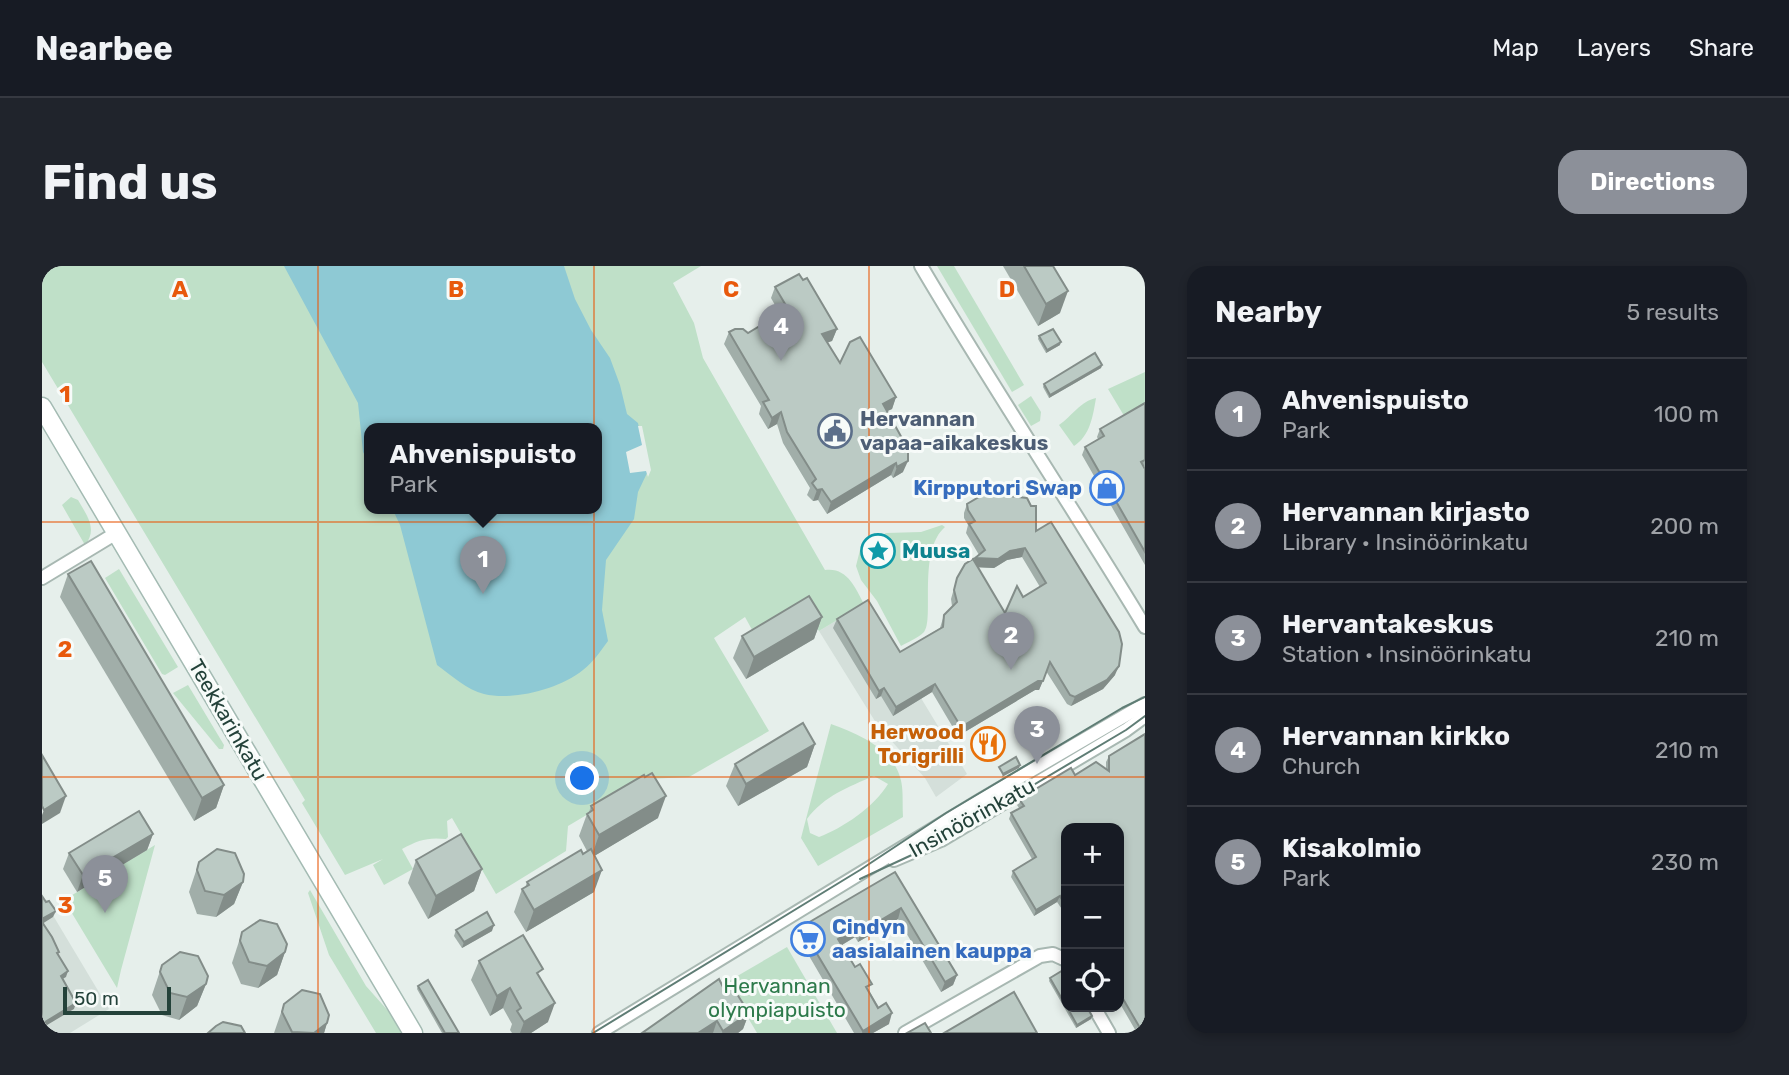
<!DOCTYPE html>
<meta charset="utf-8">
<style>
body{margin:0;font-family:Rubik,sans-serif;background:#20242c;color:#f1f3f6}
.controls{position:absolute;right:21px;bottom:21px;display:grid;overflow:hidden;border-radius:14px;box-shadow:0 4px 10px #0003}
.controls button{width:63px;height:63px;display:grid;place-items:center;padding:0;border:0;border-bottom:2px solid #363941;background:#171b24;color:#f1f3f6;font:35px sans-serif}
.scale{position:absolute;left:21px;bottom:18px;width:108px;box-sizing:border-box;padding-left:7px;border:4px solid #24423a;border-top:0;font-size:19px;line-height:24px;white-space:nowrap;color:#24423a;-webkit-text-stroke:5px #f7fbf9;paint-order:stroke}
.you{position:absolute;left:541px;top:513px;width:24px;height:24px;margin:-18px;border:5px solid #fff;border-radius:50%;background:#1a73e8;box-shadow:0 0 0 10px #1a73e833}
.badge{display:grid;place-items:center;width:46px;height:46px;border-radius:50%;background:#8c9099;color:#fff;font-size:23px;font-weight:700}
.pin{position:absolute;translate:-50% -58px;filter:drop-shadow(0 2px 4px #0008)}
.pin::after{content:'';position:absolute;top:37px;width:24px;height:21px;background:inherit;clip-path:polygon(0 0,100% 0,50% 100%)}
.popup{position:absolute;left:322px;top:157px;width:238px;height:91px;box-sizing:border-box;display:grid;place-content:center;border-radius:14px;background:#171b24;filter:drop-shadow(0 2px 5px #0005);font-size:23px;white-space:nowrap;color:#9ea1a6}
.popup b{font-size:26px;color:#f1f3f6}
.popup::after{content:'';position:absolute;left:50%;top:100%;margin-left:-14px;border:14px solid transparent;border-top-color:#171b24}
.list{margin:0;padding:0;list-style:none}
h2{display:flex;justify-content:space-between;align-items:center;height:91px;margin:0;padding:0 28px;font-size:30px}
h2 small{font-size:23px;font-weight:400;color:#9ea1a6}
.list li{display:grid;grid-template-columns:46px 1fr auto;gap:21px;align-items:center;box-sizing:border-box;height:112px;padding:0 28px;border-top:2px solid #363941}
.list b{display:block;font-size:26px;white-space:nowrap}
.list p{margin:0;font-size:23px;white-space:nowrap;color:#9ea1a6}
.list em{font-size:23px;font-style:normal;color:#9ea1a6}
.icon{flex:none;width:38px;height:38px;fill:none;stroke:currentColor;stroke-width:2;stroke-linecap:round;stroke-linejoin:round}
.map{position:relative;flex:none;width:1103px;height:767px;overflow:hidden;border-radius:21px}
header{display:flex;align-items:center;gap:42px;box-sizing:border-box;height:98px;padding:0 35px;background:#171b24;border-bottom:2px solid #363941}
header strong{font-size:33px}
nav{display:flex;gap:38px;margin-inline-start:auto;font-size:24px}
.intro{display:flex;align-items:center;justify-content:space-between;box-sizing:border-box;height:168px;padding:0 42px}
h1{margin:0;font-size:49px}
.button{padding:18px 32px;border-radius:21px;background:#8c9099;color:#fff;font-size:24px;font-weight:700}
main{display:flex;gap:42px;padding:0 42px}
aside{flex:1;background:#171b24;border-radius:21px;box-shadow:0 4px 10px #0003}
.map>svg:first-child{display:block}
.built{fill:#d4dfda}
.green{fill:#bfe0c8;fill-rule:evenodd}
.water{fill:#8ec9d4}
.pier{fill:#e6efeb}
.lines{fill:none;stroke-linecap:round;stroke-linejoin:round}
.street-casing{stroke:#a8b8b2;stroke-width:16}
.secondary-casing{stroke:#a4bbb3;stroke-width:21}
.street{stroke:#fff;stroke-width:12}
.secondary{stroke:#fff;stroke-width:18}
.tram{stroke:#5f7d75;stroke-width:2}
.wall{fill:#a1aea9;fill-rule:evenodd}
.shaded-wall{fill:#838d89}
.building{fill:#bbcac4;stroke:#838d89;stroke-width:2}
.grid{fill:none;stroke:#e8590c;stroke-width:2;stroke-opacity:0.55}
.labels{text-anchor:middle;stroke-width:6;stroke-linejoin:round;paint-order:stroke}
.service-label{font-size:21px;font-weight:bold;fill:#4e5e75;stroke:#f7fbf9;text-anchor:start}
.shop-label{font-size:21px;font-weight:bold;fill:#366cbe;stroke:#f7fbf9;text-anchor:end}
.culture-label{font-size:21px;font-weight:bold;fill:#0d838f;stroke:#f7fbf9;text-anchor:start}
.street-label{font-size:21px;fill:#24423a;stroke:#f7fbf9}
.food-label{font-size:21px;font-weight:bold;fill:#c56008;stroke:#f7fbf9;text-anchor:end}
.park-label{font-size:21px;fill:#2d7a4b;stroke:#f7fbf9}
.grid-label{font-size:23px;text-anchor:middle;font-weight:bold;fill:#e8590c;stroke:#f7fbf9;stroke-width:6;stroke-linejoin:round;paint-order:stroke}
</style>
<header>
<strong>Nearbee</strong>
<nav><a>Map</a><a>Layers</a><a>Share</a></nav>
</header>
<div class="intro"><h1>Find us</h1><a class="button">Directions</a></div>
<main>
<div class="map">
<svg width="1103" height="767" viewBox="0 0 1103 767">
<rect width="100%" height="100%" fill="#e6efeb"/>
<g class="built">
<path d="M822,338L925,508L894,531L883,512L836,460L777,365Z"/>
<path d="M0,631L67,743L28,767H0Z"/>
</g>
<g class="green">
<path d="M0,0H659L631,17L652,57L661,92L783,304C805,301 813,321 822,338L777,365L762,342L714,371L703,351L672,372L727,465L647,511L605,513L526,560L524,585L454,628L410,552L405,555L406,571L404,573C386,571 376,574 360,583L371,603L342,619L331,599L341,593L303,609L260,537L263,534L0,96ZM327,162H555V242H327Z"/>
<path d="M895,0H912L982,119L970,126Z"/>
<path d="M1103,106V140L1086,148H1081L1066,123Z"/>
<path d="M989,130L999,146L998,155L989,160L976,139Z"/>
<path d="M1054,132C1051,150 1048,170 1032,180L1017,159C1030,150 1039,135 1054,132Z"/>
<path d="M29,231L36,234C45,250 56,263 43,279L20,239Z"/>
<path d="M900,259L903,261C875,285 893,354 882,366C876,372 866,376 859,380L835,335L819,314L814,300L818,284L844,267L879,266Z"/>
<path d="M77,303L136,401L123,409L120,408L63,312Z"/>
<path d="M146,419L182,479L181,483H177L131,427Z"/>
<path d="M789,458C814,467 850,482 858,511C862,523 860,538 861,551L776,600L759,572ZM832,510L846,518C832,541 801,562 777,571L768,567L765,553C782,530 806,521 832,510Z"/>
<path d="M113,579L79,704L75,722L22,634Z"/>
<path d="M268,624L324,720L348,747L359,767H334L287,689L266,627Z"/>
<path d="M745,681L795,767H715L685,716Z"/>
</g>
<path class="water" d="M242,0H522L533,33L549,64L568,92L578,119L585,148L596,157L606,205L596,226L592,253L564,294L560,344L566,375C558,386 551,396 541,404C517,423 472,435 442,428C425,424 409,409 395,399L358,259L350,242H555V162H327V197L321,186L316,137Z"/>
<path class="pier" d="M596,160H600L609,204L606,211L604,205L588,207L584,186L600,179Z"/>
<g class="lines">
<g class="street-casing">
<g id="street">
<path d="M879,0C951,122 1030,240 1103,361"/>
<path d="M0,312L76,266"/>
<path d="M852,594L899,574L1084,464L1103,450"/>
<path d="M1052,741L1067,767"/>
<path d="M557,767L937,535L1103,438"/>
<path d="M863,767L998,690L1011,688L1024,694"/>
</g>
</g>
<g class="secondary-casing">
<path id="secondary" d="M0,141L371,767"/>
</g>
<use href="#street" class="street"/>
<use href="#secondary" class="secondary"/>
<g class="tram">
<path d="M818,613L887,581L1084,464L1103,450"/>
<path d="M551,767L818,604L904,547L1080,442L1103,431"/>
</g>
</g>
<g class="wall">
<path d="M961,0H1011L1018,47L996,60Z"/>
<path d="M761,14L795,63L790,75L785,76L798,97L854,131L850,143L845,145L861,206L851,212L849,209L785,248L776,234L771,235L765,229L768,222L741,177L735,158L726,163L717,148L719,140L682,78L687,66L706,67L738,48L729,32L733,21Z"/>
<path d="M997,70L1018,79L1004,87L996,73Z"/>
<path d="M1060,99L1059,102L1007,132L1001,121L1002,118Z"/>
<path d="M1103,137V200L1102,201L1103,203V299L1040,189L1043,181L1056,173L1055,171L1058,163Z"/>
<path d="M925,238L994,265L1073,409L1061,423L1029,440L1025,438L1004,405L997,424H993L916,470L890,426L851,450L839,430L834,433L791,362L795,353L858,386L898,362L902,349L910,340L909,333L915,312L937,289L924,267L926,259L922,252V247ZM980,291L998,321L981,331L963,347L935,301L952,302L965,294Z"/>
<path d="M26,308L182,519L174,542L152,555L18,331Z"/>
<path d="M780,351L772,373L704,413L691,392L700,370Z"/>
<path d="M1103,468V767H1095L1077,736V562H1024V649L1015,636L992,650L969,611L971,605L990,593L967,553L969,547L977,542L975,539L977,533L1029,502L1033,509L1054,496L1064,503V496L1067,490Z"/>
<path d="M773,478L765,501L696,540L684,520L693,498Z"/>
<path d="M549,540L616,552L552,590V626L484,666L472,646L480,623L483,622L485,616L545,585L537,570L545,548L547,546Z"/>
<path d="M111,568L105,584L35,626L21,603L27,587Z"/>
<path d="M374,594L440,603L432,625L386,653L366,617Z"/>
<path d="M157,596L201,616L192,638L174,651L155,648L147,626Z"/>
<path d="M853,606L915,709L911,719L899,726L856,653L816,676L813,671L800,679L847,758L831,767H812L756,671L759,661Z"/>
<path d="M414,664L450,665L420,682L412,670Z"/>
<path d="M200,666L243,686L235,709L216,722L199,718L190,697Z"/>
<path d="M437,695L498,712L506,756L489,767H470L468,764L470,758L461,742L448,750L429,714Z"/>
<path d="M120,699L164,718L155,740L137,754L120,749L110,729Z"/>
<path d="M1008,712L1050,750L1049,753L1034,762L1007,715Z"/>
<path d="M376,720L417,767H400L375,723Z"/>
<path d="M681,721L707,747L701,763L696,767H600Z"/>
<path d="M242,738L285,757L282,767H232Z"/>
</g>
<g class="shaded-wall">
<path d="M1026,25L1018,47L996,60L1004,38Z"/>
<path d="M795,63L790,75L776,80L780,68Z"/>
<path d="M1019,76L1018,79L1004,87L1005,84Z"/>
<path d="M1060,99L1059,102L1007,132L1008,129Z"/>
<path d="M854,131L850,143L837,149L841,138Z"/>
<path d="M739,146L735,158L726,163L730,152Z"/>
<path d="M866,195L861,206L851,212L855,201Z"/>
<path d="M854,197L849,209L785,248L789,236Z"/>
<path d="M780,223L776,234L771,235L775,224Z"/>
<path d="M983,282L980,291L965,294L952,302L929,301L933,292Z"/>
<path d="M780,351L772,373L704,413L712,391Z"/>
<path d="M1077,400L1073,409L1061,423L1029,440L1033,431Z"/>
<path d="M996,415H1001L997,424H993L916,470L919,461Z"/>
<path d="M893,418L890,426L851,450L854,441Z"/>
<path d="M842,422L839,430L834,433L837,425Z"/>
<path d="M773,478L765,501L696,540L704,518Z"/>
<path d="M978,499L977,502L960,511L961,508Z"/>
<path d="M182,519L174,542L152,555L160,532Z"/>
<path d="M24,530L18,547L0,558V549L2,544Z"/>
<path d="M624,530L616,552L549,592L557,569Z"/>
<path d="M111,568L105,584L35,626L41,609Z"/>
<path d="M440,603L432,625L386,653L394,630Z"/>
<path d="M560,604L552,626L484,666L492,644Z"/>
<path d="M201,616L192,638L174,651L182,629Z"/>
<path d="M1018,630L1015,636L992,650L994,644Z"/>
<path d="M859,642L856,653L816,676L819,666Z"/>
<path d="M14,645L11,651L0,658V653Z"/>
<path d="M452,659L450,665L420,682L422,676Z"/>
<path d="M816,661L813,671L793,683L796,673Z"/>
<path d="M243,686L235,709L216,722L225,700Z"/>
<path d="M26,705L24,711L17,715L19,710Z"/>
<path d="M915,709L911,719L899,726L903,716Z"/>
<path d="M164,718L155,740L137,754L145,731Z"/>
<path d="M468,722L461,742L448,750L455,730Z"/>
<path d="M34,737L32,743L0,762V758Z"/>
<path d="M513,737L506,756L489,767H478L482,756Z"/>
<path d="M707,747L701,763L696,767H680L681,765Z"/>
<path d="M850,747L847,758L831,767H820L821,765Z"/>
<path d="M1050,750L1049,753L1034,762L1035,759Z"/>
<path d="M675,755L671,767H656Z"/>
<path d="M285,757L282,767H272Z"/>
</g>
<g class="building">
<path d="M982,0H1011L1026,25L1004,38Z"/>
<path d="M757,8L761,14L765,12L795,63L780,68L798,97L808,76L818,71L854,131L841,138L866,183V195L855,201L854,197L789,236L780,223L775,224L770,217L774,213L745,166L739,146L730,152L721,136L727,134L687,66L693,63H701L706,67L746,43L733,21Z"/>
<path d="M1011,63L1019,76L1005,84L997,70Z"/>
<path d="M1053,87L1060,99L1008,129L1002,118Z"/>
<path d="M1103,137V194L1099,196L1103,203V286L1043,181L1062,170L1058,163Z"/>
<path d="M954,221L967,230L985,232L989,240H994V265L1009,256L1077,366L1080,378L1077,400L1065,414L1033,431L1028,429L1008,396L1001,415H996L919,461L893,418L854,441L842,422L837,425L795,353L826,334L858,386L901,361L902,349L915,336L912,324L915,312L923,298L931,293L963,347L975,320L981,331L1004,317L983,282L968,285L956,293L933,292L943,284L927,258L933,255L926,244L925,238Z"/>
<path d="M49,295L182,519L160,532L26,308Z"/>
<path d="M767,330L780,351L712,391L700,370Z"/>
<path d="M761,457L773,478L704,518L693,498Z"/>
<path d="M1103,468V767H1101L1077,726V562H1024V641L1018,630L994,644L971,605L994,591L969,547L982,540L977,533L1029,502L1033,509L1054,496L1067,505V490Z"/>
<path d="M0,489L24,530L2,544L0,540Z"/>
<path d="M974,491L978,499L961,508L957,501Z"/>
<path d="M610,507L624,530L557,569L545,548L551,544L549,540L602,509L603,511Z"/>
<path d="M97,545L111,568L41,609L27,587Z"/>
<path d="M419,568L440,603L394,630L374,594Z"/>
<path d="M175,583L193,587L202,608L201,616L182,629L163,625L155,604L157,596Z"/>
<path d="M549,583L560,604L492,644L480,623L487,619L485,616L539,584L541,588Z"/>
<path d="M853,606L915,709L903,716L859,642L819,666L816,661L796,673L813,701L818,698L830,718L824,721L836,742L844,737L850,747L821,765L759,661Z"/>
<path d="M0,630L4,636L7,635L14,645L0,653Z"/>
<path d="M445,646L452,659L422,676L414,664Z"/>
<path d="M218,654L235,658L245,678L243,686L225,700L207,696L198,675L200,666Z"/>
<path d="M0,656L10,671L17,686L15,687L26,705L19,710L34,737L0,758Z"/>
<path d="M481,669L501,703L495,707L513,737L482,756L475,745L479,742L468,722L455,730L437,695Z"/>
<path d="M138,686L156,690L166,710L164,718L145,731L128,727L118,706L120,699Z"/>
<path d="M1023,703L1024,705V740L1008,712Z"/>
<path d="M677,713L681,721L688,717L707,747L681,765L675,755L656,767H600Z"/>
<path d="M386,714L417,767H403L376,720Z"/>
<path d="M260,724L278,728L287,749L285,757L272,767L250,766L240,746L242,738Z"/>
<path d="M972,726L995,767H902Z"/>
<path d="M1025,741H1045L1050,750L1035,759Z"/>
<path d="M181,756L199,760L203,767H166L174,760Z"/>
<path d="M883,757L889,767H865Z"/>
</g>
<path class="grid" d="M276,0V767M552,0V767M827,0V767M0,256H1103M0,511H1103"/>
<defs>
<g id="civic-ring" transform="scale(1.75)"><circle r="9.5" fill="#f7fbf9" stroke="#5c6f8a" stroke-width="1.5"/><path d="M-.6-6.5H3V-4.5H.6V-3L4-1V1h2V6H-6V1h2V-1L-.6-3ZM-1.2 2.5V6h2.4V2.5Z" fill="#5c6f8a"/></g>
<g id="shop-ring" transform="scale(1.75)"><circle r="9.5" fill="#f7fbf9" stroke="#3f7fe0" stroke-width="1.5"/><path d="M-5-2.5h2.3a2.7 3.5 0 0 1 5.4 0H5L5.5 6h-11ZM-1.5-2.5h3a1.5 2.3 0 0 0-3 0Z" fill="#3f7fe0"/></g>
<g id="sight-ring" transform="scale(1.75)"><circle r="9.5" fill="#f7fbf9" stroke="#0f9aa8" stroke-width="1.5"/><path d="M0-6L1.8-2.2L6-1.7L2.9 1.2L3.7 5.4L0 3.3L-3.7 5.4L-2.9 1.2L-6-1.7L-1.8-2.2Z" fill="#0f9aa8"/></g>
<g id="restaurant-ring" transform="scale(1.75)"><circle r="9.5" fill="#f7fbf9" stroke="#e8710a" stroke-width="1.5"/><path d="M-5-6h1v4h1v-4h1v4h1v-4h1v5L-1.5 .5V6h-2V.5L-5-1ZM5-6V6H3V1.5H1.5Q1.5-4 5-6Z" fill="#e8710a"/></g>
<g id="supermarket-ring" transform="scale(1.75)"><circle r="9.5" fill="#f7fbf9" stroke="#3f7fe0" stroke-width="1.5"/><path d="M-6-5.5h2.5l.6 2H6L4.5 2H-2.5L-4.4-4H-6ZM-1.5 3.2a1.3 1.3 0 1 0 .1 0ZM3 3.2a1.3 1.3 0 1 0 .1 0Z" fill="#3f7fe0"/></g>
</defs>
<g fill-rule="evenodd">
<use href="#civic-ring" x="793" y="165"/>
<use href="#shop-ring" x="1065" y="222"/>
<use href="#sight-ring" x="836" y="285"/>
<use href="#restaurant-ring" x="946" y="478"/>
<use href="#supermarket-ring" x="766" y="673"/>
</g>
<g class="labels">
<g class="service-label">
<text x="818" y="160">Hervannan<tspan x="818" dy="24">vapaa-aikakeskus</tspan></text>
</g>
<g class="shop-label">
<text x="1040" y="229">Kirpputori Swap</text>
<text x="790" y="668" text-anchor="start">Cindyn<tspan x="790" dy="24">aasialainen kauppa</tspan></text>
</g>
<g class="culture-label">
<text x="860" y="292">Muusa</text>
</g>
<g class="street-label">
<text transform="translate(186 454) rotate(60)" y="7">Teekkarinkatu</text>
<text transform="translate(930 552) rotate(-29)" y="7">Insinöörinkatu</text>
</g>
<g class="food-label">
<text x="922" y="473">Herwood<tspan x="922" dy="24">Torigrilli</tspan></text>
</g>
<g class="park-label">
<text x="735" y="727">Hervannan<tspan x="735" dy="24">olympiapuisto</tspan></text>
</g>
</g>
<g class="grid-label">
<text x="138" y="31">A</text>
<text x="414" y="31">B</text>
<text x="689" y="31">C</text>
<text x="965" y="31">D</text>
<text x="23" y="136">1</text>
<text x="23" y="391">2</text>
<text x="23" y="647">3</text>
</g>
</svg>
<div class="controls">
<button>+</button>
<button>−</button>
<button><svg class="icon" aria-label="locate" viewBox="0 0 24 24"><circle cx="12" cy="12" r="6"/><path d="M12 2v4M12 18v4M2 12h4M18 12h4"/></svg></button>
</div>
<div class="scale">50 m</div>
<div class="you"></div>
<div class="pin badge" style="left:441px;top:328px">1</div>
<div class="popup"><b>Ahvenispuisto</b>Park</div>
<div class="pin badge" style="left:969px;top:404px">2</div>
<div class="pin badge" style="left:995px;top:498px">3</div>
<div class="pin badge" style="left:739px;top:95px">4</div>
<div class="pin badge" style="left:63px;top:647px">5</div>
</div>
<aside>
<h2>Nearby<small>5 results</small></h2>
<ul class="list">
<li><span class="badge">1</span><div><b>Ahvenispuisto</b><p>Park</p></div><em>100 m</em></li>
<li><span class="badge">2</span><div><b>Hervannan kirjasto</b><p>Library · Insinöörinkatu</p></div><em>200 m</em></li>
<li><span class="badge">3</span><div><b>Hervantakeskus</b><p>Station · Insinöörinkatu</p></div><em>210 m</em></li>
<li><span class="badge">4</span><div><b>Hervannan kirkko</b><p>Church</p></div><em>210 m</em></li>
<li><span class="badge">5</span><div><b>Kisakolmio</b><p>Park</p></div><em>230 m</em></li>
</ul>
</aside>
</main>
